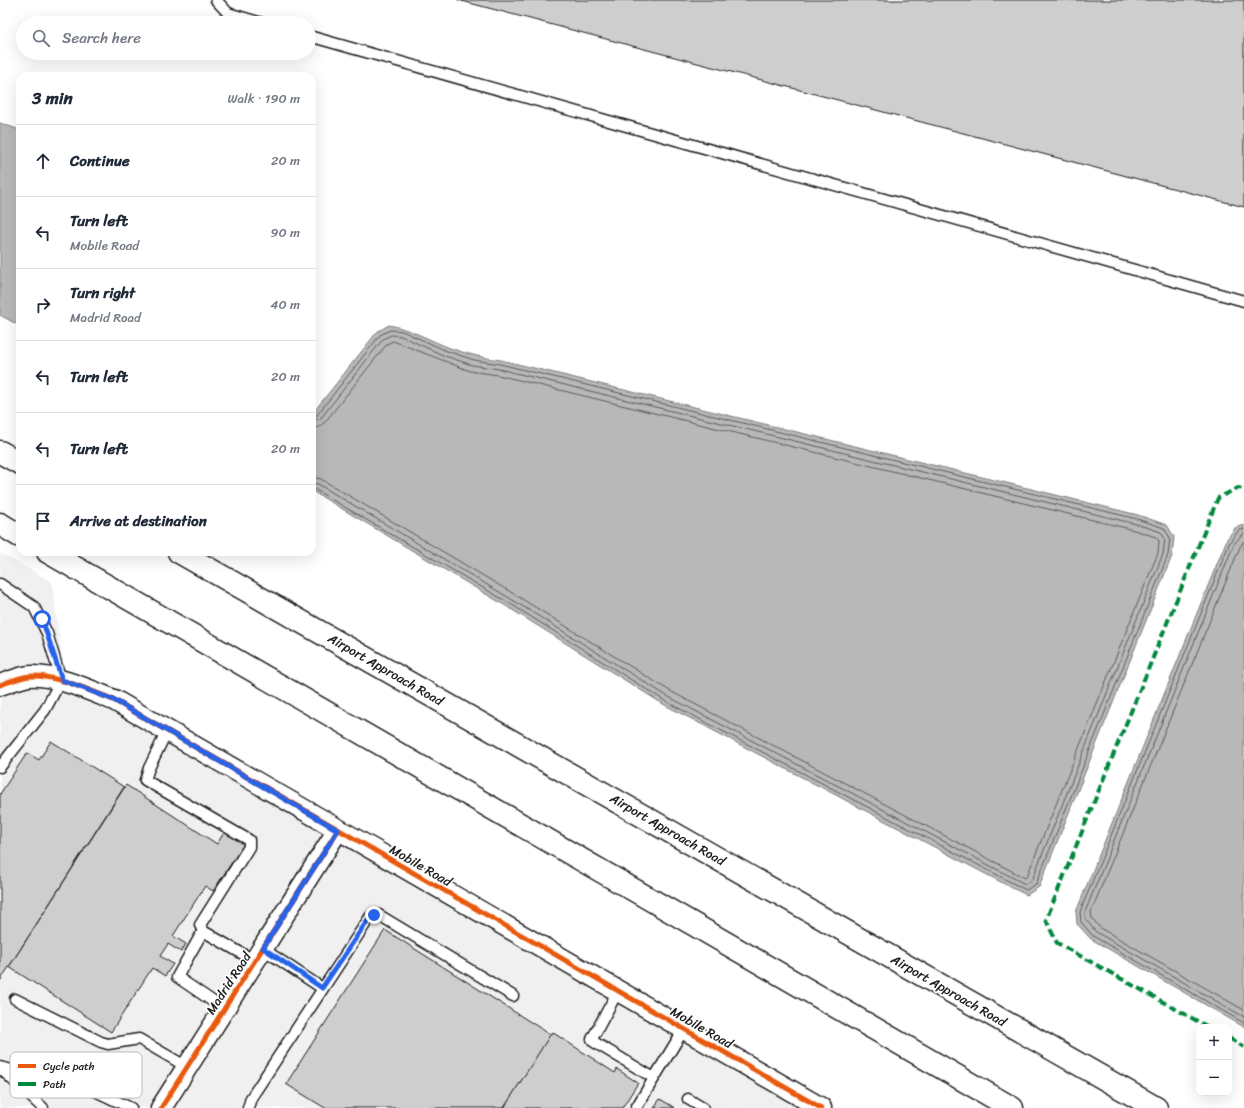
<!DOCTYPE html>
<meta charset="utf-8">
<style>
body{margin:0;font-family:Sriracha,sans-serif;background:#f6f6f7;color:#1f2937}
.controls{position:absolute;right:12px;bottom:12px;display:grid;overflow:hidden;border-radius:8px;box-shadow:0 4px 16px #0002}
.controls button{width:36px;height:36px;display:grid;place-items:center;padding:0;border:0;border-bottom:1px solid #e0e1e3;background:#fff;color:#1f2937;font:20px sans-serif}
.stop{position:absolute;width:12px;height:12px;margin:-9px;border:3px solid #2563eb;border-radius:50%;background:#fff}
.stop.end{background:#2563eb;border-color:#fff;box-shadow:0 1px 4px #0008}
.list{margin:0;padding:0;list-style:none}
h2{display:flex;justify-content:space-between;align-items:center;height:52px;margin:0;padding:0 16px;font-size:17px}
h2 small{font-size:13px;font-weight:400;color:#747a83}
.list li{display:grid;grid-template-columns:26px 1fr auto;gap:12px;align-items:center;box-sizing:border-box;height:72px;padding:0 16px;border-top:1px solid #e0e1e3}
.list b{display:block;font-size:15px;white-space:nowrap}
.list p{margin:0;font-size:13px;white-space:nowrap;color:#747a83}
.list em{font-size:13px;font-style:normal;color:#747a83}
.icon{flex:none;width:22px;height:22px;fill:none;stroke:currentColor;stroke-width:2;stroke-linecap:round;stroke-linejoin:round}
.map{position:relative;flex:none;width:1244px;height:1108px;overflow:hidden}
.search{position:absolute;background:#fff;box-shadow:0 4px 16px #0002;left:16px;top:16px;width:300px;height:44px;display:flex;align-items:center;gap:10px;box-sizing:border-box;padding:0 14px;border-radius:22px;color:#747a83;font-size:15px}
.panel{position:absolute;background:#fff;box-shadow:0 4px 16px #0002;left:16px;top:72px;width:300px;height:484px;border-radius:12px}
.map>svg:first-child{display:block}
.built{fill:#f0f0f0}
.water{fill:#b8b8b8;stroke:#7a7a7a}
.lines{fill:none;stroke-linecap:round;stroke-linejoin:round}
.shore{stroke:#5a5a5a;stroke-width:1}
.building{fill:#cecece;stroke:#1c1c1c}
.lane-casing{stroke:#1c1c1c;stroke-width:13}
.street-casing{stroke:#1c1c1c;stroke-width:23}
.primary-casing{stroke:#1c1c1c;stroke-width:25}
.lane{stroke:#fff;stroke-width:10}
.street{stroke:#fff;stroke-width:20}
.primary{stroke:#fff;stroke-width:22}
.quiet{stroke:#00873e;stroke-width:4;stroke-dasharray:8 4;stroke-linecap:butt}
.cycleway-casing{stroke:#fff;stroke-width:8}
.cycleway{stroke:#e8590c;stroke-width:5}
.route{stroke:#2563eb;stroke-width:5}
.labels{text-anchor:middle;stroke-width:3.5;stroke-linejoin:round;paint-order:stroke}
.street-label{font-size:13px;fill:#1c1c1c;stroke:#fff}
.key{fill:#fff;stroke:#bbb;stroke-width:1}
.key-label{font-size:11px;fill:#1c1c1c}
</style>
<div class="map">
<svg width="1244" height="1108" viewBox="0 0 1244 1108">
<rect width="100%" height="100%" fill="#fff"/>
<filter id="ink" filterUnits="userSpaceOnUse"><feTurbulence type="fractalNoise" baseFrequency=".025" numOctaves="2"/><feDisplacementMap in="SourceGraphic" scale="8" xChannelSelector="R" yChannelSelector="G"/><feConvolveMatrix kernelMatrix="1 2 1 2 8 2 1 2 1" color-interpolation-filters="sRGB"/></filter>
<g filter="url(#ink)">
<path class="built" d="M0,553L52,582L65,680L815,1108H0Z"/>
<g class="water">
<path d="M0,123L20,130V326L0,315Z"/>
<path d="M389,325C411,329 429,340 450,348C467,354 483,358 501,360L1138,515L1167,525L1174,537L1172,556L1039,887L1027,895L1014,889L663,704L506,606L312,491V414L377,332Z"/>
<path d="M1244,525V1027L1091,939L1077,924L1076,912L1227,539L1235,528Z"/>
</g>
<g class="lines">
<g class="shore">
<path d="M312,416L317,415L380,335L390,330L402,331L447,351L474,360L500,364L1137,519L1164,528L1170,538L1168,555L1036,884L1026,890L665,701L509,603L312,488"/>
<path d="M312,421L321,418L383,339L391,335L401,336L445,356L472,365L499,369L1136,524L1161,532L1165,539L1163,554L1032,880L1025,884L667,696L511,599L318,484L312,483"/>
<path d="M312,428L319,427L325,422L387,344L393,341L470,371L498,375L1134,530L1156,537L1159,541L1158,553L1027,876L1025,878L670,691L514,594L321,479L312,477"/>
<path d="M1244,529L1238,531L1230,542L1080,912L1081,922L1093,936L1244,1023"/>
<path d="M1244,534L1241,536L1234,544L1085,912L1086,920L1096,932L1244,1017"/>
<path d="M1244,541L1240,547L1091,912L1092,918L1100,928L1244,1010"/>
</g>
</g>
<g class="building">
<path d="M458,0H1244V207Z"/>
<path d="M51,741L124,787L0,981V794L27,753L39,760Z"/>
<path d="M126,785L217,844L227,828L246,841L213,891L205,886L173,936L186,944L181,952L168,944L160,956L173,964L165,976L152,968L111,1032L9,967Z"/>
<path d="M385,930L551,1035L504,1108H325L286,1084Z"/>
<path d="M552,1032L615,1073L617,1069L638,1083L622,1108H504Z"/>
<path d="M660,1099L675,1108H654Z"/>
</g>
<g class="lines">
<g class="lane-casing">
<g id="lane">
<path d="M216,0L228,13L262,23"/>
<path d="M309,36L1244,301"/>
<path d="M0,584L34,607L47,633L61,680L45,710L0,767"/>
<path d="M167,731L149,768L145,780L249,840V847L200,925L203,931L255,961"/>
<path d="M203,931L177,977L224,1009"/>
<path d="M263,949L322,988"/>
<path d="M618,991L592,1039L594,1042L654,1078"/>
<path d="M15,999L101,1042L108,1044L139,1039L187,1067"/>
<path d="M0,1067L93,1090L131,1108"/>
<path d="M0,1068L43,1108"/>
<path d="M688,1099L703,1108"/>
<path d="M248,1108L251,1098L370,917L379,915L513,996"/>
<path d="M636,1108L684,1029"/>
</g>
</g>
<g class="street-casing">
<g id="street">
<path d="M0,685C8,682 16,679 24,677C47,671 92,691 114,700L821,1108"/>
<path d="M161,1108L338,830"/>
</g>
</g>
<g class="primary-casing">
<g id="primary">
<path d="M0,452L20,463"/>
<path d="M0,524L20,536"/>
<path d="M48,552L1012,1108"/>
<path d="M179,552L1156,1108"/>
</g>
</g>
<use href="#lane" class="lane"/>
<use href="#street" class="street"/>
<use href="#primary" class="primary"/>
<g class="quiet">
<path d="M1208,1027L1057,943L1046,920L1218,498L1238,488L1244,489"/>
<path d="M1229,1038L1244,1047"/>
</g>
<g class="cycleway-casing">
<g id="cycleway">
<path d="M0,685C8,682 16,679 24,677C47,671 92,691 114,700L821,1108"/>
<path d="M161,1108L338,830"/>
</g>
</g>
<use href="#cycleway" class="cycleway"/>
</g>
</g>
<g class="lines" filter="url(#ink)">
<path class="route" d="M42,619L62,680L114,700L338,830L263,948L322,988L370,917L374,915"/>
</g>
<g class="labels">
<g class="street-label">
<text transform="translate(386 669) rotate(30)" y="5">Airport Approach Road</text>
<text transform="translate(668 829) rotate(30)" y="5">Airport Approach Road</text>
<text transform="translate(421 865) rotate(30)" y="5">Mobile Road</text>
<text transform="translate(228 983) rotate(-57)" y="5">Madrid Road</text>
<text transform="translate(949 990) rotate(30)" y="5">Airport Approach Road</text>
<text transform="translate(702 1027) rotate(30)" y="5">Mobile Road</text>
</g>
</g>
<rect x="10" y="1052" width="132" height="46" rx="6" class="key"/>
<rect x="18" y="1064" width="18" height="4" fill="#e8590c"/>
<rect x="18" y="1082" width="18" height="4" fill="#00873e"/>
<g class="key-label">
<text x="43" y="1070">Cycle path</text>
<text x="43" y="1088">Path</text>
</g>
</svg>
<div class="controls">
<button>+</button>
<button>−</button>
</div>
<div class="stop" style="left:42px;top:619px"></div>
<div class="stop end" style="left:374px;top:915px"></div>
<div class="search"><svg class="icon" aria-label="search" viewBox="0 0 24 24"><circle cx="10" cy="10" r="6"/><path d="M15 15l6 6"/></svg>Search here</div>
<section class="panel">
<h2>3 min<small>Walk · 190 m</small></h2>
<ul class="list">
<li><svg class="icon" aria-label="ahead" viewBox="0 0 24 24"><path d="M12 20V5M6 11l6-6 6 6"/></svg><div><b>Continue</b></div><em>20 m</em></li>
<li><svg class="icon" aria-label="left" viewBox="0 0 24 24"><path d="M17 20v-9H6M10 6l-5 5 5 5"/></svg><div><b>Turn left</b><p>Mobile Road</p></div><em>90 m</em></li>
<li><svg class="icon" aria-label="right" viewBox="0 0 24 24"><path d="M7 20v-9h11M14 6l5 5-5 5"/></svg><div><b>Turn right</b><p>Madrid Road</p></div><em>40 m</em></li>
<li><svg class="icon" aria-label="left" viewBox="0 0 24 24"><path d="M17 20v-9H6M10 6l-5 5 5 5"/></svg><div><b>Turn left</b></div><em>20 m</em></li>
<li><svg class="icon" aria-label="left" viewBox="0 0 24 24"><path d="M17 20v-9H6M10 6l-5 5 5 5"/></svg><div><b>Turn left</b></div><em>20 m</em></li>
<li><svg class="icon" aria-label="arrive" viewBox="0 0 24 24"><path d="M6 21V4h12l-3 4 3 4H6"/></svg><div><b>Arrive at destination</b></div></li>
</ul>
</section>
</div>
